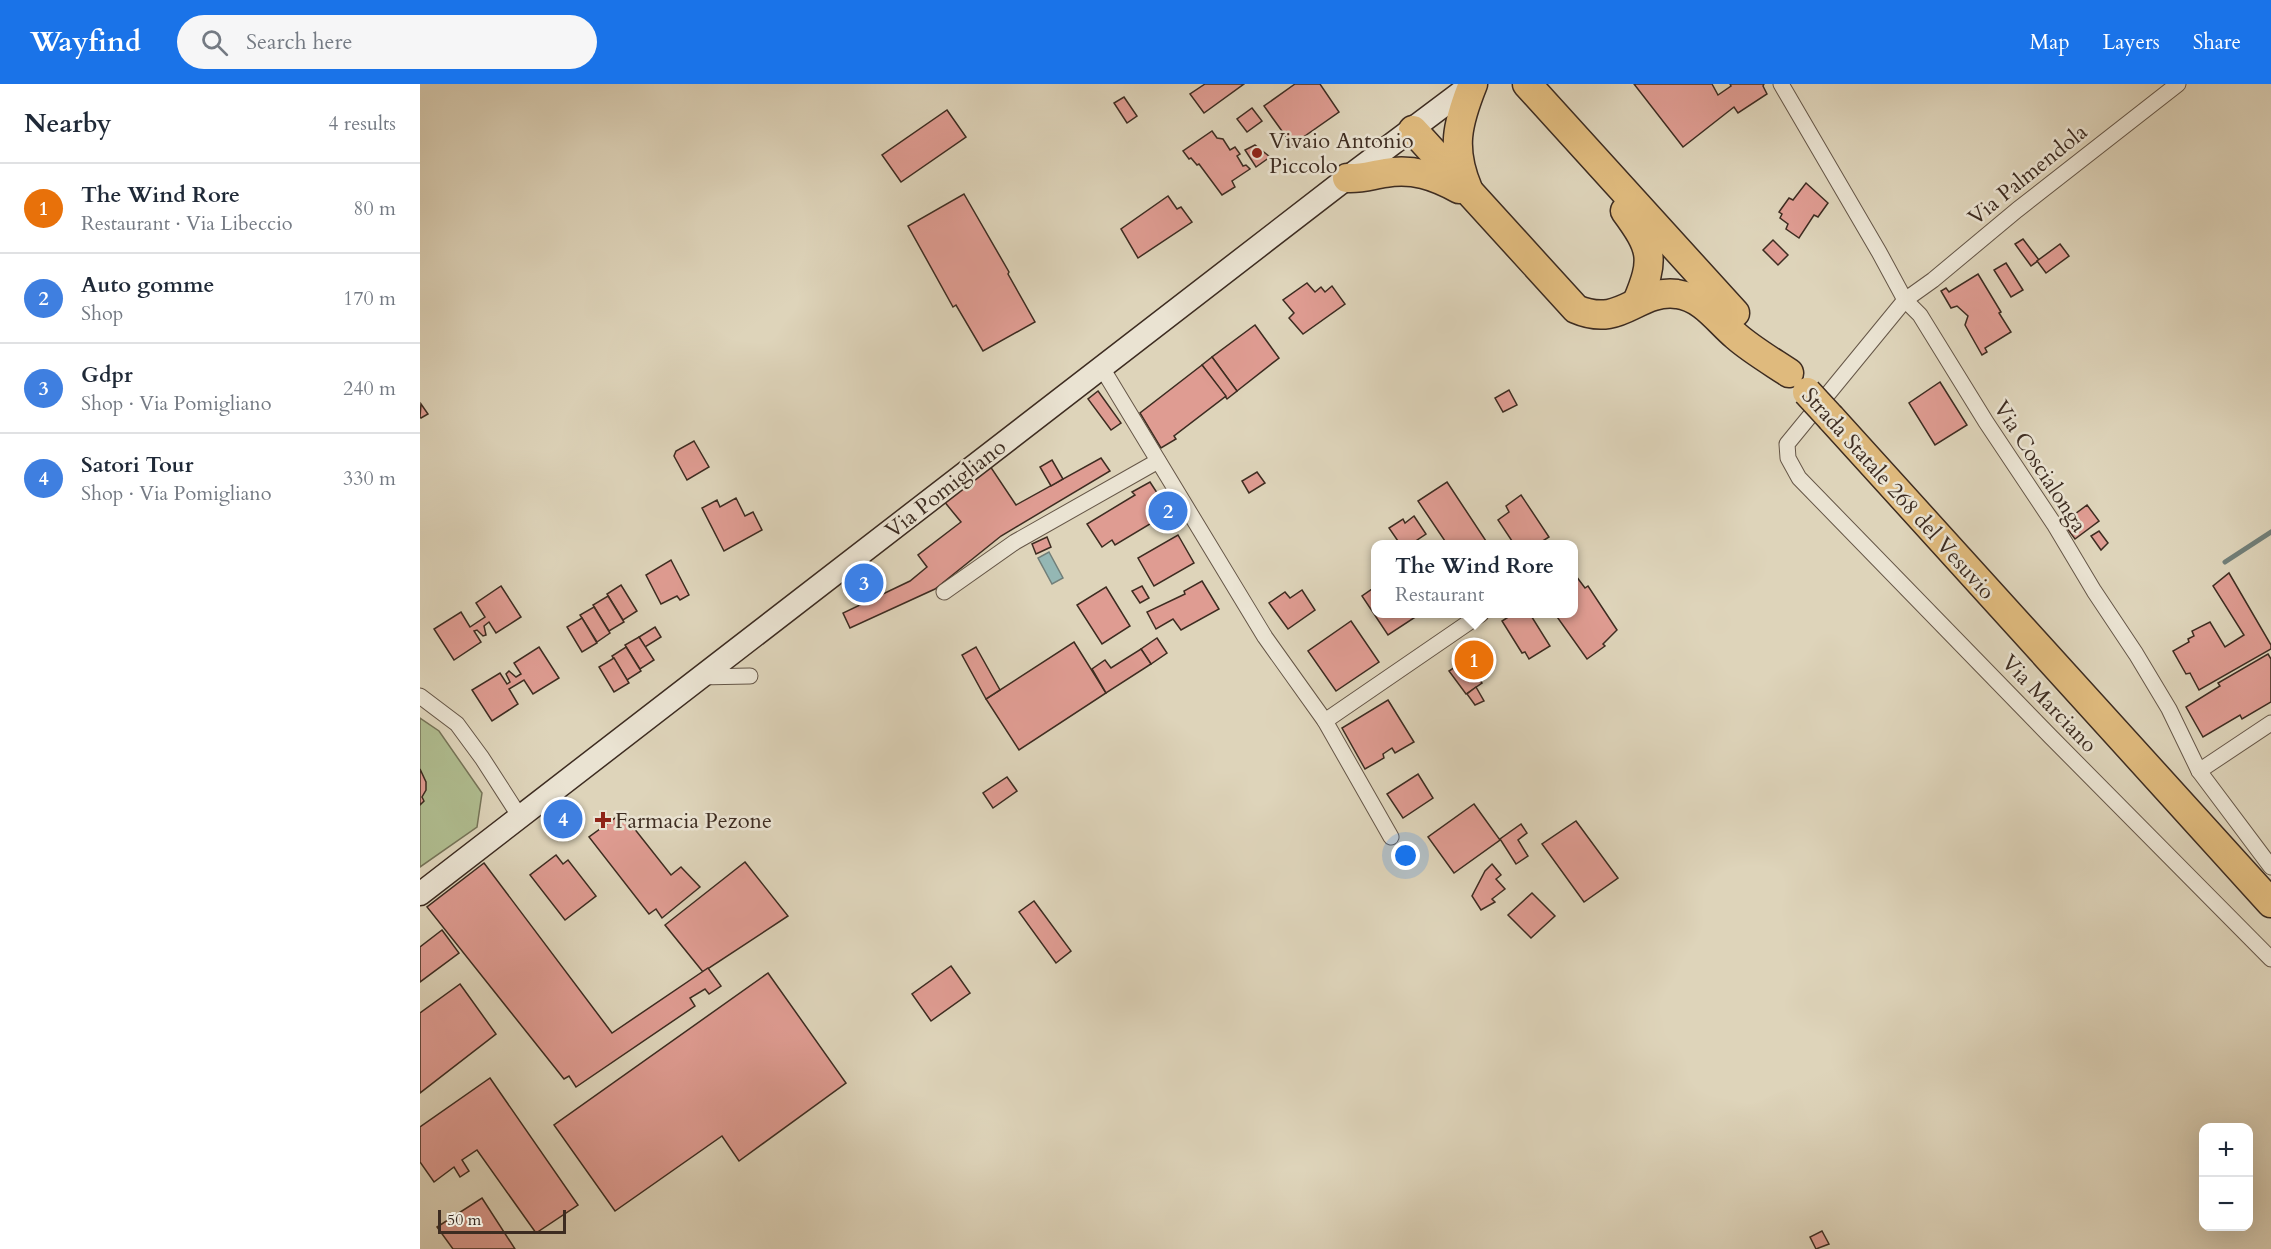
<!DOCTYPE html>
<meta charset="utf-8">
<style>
body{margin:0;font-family:Cardo,serif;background:#f6f6f7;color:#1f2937}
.controls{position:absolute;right:18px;bottom:18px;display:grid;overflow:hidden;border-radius:12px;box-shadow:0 6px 24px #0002}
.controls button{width:54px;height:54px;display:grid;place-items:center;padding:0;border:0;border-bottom:2px solid #e0e1e3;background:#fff;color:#1f2937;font:30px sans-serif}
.scale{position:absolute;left:18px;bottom:15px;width:128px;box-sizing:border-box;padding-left:6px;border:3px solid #3d2c21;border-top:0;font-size:16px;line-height:21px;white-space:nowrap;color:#3d2c21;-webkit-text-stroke:4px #eae3d2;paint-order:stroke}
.you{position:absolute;left:986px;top:772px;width:21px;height:21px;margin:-15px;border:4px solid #fff;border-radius:50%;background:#1a73e8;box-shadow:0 0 0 9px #1a73e833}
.badge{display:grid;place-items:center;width:39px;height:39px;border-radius:50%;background:#1a73e8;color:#fff;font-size:20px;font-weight:700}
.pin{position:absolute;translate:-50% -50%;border:3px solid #fff;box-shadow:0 2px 6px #0006}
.popup{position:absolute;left:951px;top:456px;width:207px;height:78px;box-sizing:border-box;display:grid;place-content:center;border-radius:12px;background:#fff;filter:drop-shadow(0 2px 4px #0005);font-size:20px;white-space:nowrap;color:#747a83}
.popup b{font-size:22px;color:#1f2937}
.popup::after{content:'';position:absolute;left:50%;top:100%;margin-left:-12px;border:12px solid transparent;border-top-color:#fff}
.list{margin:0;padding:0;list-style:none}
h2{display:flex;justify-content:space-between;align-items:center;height:78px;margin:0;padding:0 24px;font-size:26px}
h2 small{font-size:20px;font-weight:400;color:#747a83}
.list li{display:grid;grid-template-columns:39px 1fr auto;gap:18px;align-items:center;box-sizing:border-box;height:90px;padding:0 24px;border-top:2px solid #e0e1e3}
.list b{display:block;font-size:22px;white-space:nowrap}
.list p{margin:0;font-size:20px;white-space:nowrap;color:#747a83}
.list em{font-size:20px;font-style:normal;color:#747a83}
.icon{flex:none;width:33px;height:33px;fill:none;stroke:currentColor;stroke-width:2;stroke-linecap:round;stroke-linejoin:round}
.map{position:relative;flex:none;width:1851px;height:1165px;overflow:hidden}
header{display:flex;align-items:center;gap:36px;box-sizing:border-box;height:84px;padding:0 30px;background:#1a73e8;color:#fff}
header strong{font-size:28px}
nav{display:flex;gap:33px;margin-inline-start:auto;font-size:21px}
.search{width:420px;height:54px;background:#f6f6f7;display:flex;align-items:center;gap:15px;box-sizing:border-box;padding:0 21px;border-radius:33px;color:#747a83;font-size:22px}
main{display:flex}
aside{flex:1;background:#fff}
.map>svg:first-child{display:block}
.green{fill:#b0bd90;stroke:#767458;stroke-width:1.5}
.water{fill:#94b7b4;stroke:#717f79;stroke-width:1.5}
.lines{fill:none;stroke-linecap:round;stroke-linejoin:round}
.stream{stroke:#717f79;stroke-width:5}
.building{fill:#df9c92;stroke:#3d2c21;stroke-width:1.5}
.street-casing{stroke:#655647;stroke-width:17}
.secondary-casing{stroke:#3d2c21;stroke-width:25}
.highway-casing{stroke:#3d2c21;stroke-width:31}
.street{stroke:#eae3d2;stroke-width:15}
.secondary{stroke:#eae3d2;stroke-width:22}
.highway{stroke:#dfba7d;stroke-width:28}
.highway-bridge-casing{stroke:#3d2c21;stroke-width:31;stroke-linecap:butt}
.highway-bridge{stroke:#dfba7d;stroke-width:28}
.poi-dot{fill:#8f2418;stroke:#eae3d2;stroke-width:2}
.labels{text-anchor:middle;stroke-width:5;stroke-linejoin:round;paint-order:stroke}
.poi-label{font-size:22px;fill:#3d2c21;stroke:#eae3d2;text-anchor:start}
.street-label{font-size:22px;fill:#3d2c21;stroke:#eae3d2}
</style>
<header>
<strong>Wayfind</strong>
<div class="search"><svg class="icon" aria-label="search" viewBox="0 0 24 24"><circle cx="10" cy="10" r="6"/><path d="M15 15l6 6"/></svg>Search here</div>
<nav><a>Map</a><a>Layers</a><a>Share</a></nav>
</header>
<main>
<aside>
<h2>Nearby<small>4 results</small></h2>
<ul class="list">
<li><span class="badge" style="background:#e8710a">1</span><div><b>The Wind Rore</b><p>Restaurant · Via Libeccio</p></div><em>80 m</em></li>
<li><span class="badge" style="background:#3f7fe0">2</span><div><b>Auto gomme</b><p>Shop</p></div><em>170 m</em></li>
<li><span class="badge" style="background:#3f7fe0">3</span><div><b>Gdpr</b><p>Shop · Via Pomigliano</p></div><em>240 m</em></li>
<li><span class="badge" style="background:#3f7fe0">4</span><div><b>Satori Tour</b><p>Shop · Via Pomigliano</p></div><em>330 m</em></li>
</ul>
</aside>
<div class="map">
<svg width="1851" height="1165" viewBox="0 0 1851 1165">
<rect width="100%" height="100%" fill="#ded4ba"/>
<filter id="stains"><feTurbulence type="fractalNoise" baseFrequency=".00333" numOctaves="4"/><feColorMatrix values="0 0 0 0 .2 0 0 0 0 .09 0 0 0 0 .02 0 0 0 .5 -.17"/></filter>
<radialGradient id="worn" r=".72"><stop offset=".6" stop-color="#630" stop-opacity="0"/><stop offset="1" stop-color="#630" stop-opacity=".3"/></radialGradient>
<path class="green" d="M0,634L19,647L62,709L57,743L0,783Z"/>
<path class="water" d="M629,468L643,494L632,500L618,474Z"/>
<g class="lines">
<path class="stream" d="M1805,478L1851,448"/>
</g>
<g class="building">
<path d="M785,0H824L784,29L770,10Z"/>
<path d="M875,0H900L919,28L872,61L844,22Z"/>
<path d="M1214,0H1292L1298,11L1311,2L1310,0H1344L1343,2L1347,10L1318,29L1314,23L1263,63Z"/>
<path d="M704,13L717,32L707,39L694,19Z"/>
<path d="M832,24L842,37L827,48L817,35Z"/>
<path d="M527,26L546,53L481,98L462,71Z"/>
<path d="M792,47L797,54L803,55L810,66L815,63L820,70L817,72L823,82L826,81L830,85L812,97L815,103L802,111L779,80L777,81L771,74L769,75L763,67Z"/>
<path d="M835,61L850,73L836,83L825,66Z"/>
<path d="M1386,99L1408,119L1398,133L1394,131L1379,154L1366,145L1368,140L1360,134L1362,130L1359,128L1369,114L1373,116Z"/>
<path d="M544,110L589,188L588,190L615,238L563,267L536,221L533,223L488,142Z"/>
<path d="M748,112L757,125L761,123L772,138L718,174L701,145Z"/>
<path d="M1603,155L1619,176L1611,182L1595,160Z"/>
<path d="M1353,156L1368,171L1358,181L1343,166Z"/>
<path d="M1640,160L1649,172L1626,189L1617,177Z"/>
<path d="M1586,179L1603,206L1591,213L1574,186Z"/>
<path d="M1558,190L1581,228L1579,229L1591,248L1565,264L1567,268L1562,271L1545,241L1548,232L1537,222L1531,224L1521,207L1526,204L1529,208Z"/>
<path d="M887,199L895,208L901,203L905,208L912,202L925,220L883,250L869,234L874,229L863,216Z"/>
<path d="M835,241L859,274L817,307L792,273Z"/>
<path d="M792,273L817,307L807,315L782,281Z"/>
<path d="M782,281L806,312L754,352L756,355L741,364L720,329Z"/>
<path d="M1520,298L1547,341L1515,361L1489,319Z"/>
<path d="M1089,306L1097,321L1083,328L1075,314Z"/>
<path d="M678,307L701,339L691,346L668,315Z"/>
<path d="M1,320L8,330L1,334L0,333Z"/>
<path d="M274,357L289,383L267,396L254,372L256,367Z"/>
<path d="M681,374L690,387L581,452L515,505L430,544L423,529L490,497L507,483L498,471L541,438L523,416L570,382L596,421Z"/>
<path d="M632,376L643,395L631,402L620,383Z"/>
<path d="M837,388L845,399L829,409L822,397Z"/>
<path d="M730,398L743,418L739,420L745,431L695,461L692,456L682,463L667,440L715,411L712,408Z"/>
<path d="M1027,398L1068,460H1027L998,417Z"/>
<path d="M1101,411L1129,453L1118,460H1094L1078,436L1089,428L1086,422Z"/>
<path d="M316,414L325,432L333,428L342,446L304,467L282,424L297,416L300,423Z"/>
<path d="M1667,421L1679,437L1655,455L1643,439Z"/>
<path d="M994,432L1006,450L991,460H980L969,444L983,435L985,439Z"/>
<path d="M1679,447L1688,459L1681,466L1671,452Z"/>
<path d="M758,451L774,479L734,502L718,474Z"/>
<path d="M627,453L631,463L616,470L612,460Z"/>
<path d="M251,476L269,511L260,516L257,512L241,520L226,491Z"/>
<path d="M1153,488L1165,504L1168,502L1197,546L1183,560L1185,562L1167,575L1135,530H1153Z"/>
<path d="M1809,489L1851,561V565L1779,606L1770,589L1766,590L1753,567L1769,558L1768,555L1774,552L1772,547L1790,538L1805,563L1824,551L1793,502Z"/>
<path d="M782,497L799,525L761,546L753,535L736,545L727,528L765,510L764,507Z"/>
<path d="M201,501L217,527L203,536L187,510Z"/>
<path d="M81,502L101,533L76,549L69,538L64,542L66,551L63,552L57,546L54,547L61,558L34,576L14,545L41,528L50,543L65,533L56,519Z"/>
<path d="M722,502L729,514L720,519L712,507Z"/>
<path d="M686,503L710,542L682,560L657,521Z"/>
<path d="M955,503V530H1000L968,551L942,512Z"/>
<path d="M882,506L895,526L868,545L849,519L865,508L870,514Z"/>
<path d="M188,512L204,538L189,547L173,521Z"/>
<path d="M174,523L190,549L177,558L160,531Z"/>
<path d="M1093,530H1110L1130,562L1109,575L1105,568L1102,569L1082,537Z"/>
<path d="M162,534L177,559L162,568L147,543Z"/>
<path d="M931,537L959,578L916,607L888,567Z"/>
<path d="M235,543L241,553L225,563L219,553Z"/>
<path d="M219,553L234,576L220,585L205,561Z"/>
<path d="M737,554L747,569L731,580L721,565Z"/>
<path d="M654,558L686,609L599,666L566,615Z"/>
<path d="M119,563L139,594L113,610L104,596L89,605L98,620L72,637L52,606L80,589L87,600L90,598L86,590L89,587L96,593L101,590L94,579Z"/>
<path d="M206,563L221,587L207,596L192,572Z"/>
<path d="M556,563L580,606L566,615L542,571Z"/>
<path d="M721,565L731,580L686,609L672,585L685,576L691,584Z"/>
<path d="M1058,568L1065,578L1063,579L1067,587L1059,595L1062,599L1046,610L1029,587Z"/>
<path d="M1848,570L1851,575V618L1822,635L1820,631L1783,653L1766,623L1800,602L1798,599Z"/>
<path d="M194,574L209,599L194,608L179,583Z"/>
<path d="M1056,603L1064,617L1055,621L1047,610Z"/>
<path d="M968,616L994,658L975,669L972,664L963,670L964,674L945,685L922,644Z"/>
<path d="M0,685L6,698V706L2,713L4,717L0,721Z"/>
<path d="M998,690L1013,714L983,734L967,710Z"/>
<path d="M587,693L597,707L573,724L563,709Z"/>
<path d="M1054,720L1080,756L1034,789L1008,753Z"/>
<path d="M202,729L251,791L261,783L280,803L242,834L236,825L229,830L169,753Z"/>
<path d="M1156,737L1198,794L1164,818L1122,760Z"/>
<path d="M1101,740L1107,749L1098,756L1108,772L1096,780L1080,755Z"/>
<path d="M136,771L143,780L148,776L176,812L145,836L110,791Z"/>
<path d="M325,778L368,832L283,888L245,841Z"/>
<path d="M64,779L192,949L288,884L301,902L289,910L285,905L270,914L275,922L156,1003L149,992L144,995L7,823Z"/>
<path d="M1072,780L1081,791L1076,795L1085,805L1072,815L1075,818L1061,826L1052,812L1065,787Z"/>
<path d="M1112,809L1135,832L1111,854L1088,831Z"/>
<path d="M614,817L651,867L636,879L599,828Z"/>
<path d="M22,846L39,869L0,898V863Z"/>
<path d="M531,882L550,909L511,937L492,910Z"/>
<path d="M348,889L426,999L319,1077L302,1052L195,1127L134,1041Z"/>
<path d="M40,900L76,950L0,1009V929Z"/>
<path d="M70,994L158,1121L116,1149L57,1066L42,1076L49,1087L40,1093L34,1083L14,1098L0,1078V1043Z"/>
<path d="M62,1114L95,1165H33L17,1143Z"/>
<path d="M1402,1147L1409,1160L1396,1165L1390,1153Z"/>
</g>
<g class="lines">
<g class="street-casing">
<g id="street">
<path d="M1361,0L1459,168L1485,216L1500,231L1566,338L1634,440L1674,507L1716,570L1749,625L1779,687L1851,783"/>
<path d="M1758,0L1597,126L1513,196L1485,216L1367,360L1368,374L1379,394L1631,653L1851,875"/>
<path d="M682,284L845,553L905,637L971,753"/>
<path d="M524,508L595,458L738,377"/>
<path d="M279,593L330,592"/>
<path d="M0,612L37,640L62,674L100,733"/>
<path d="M905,637L1061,530"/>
<path d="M1779,687L1851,639"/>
</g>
</g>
<g class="secondary-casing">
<path id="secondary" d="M0,810L927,94L1052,0"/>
</g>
<g class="highway-casing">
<g id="highway">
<path d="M1107,0L1315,229"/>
<path d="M993,46L1156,225C1202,245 1216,205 1257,210C1284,214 1297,236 1316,252C1332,266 1351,277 1369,289"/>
<path d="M927,94C941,95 952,91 965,89C993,84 1015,92 1039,105"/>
<path d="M1048,105C1031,65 1037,40 1053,0"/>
<path d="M1205,127C1233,165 1235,175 1217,218"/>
<path d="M1411,334L1851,819"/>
</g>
</g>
<use href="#street" class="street"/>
<use href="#secondary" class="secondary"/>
<use href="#highway" class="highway"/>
<g class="highway-bridge-casing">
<path id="highway-bridge" d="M1387,308L1411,334"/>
</g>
<use href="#highway-bridge" class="highway-bridge"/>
</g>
<g class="poi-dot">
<circle cx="837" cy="69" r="6"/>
<path d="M180 727h6v6h6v6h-6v6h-6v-6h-6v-6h6z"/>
</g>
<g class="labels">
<g class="poi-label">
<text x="849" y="64">Vivaio Antonio<tspan x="849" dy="25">Piccolo</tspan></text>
<text x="195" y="744">Farmacia Pezone</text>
</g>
<g class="street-label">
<text transform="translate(1607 90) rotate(-39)" y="8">Via Palmendola</text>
<text transform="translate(1621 382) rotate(57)" y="8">Via Coscialonga</text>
<text transform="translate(525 404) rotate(-38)" y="8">Via Pomigliano</text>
<text transform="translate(1479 409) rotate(48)" y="8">Strada Statale 268 del Vesuvio</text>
<text transform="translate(1630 619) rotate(46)" y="8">Via Marciano</text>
</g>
</g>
<rect width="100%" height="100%" filter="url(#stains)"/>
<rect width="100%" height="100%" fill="url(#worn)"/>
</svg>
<div class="controls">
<button>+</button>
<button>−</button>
</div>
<div class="scale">50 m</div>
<div class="you"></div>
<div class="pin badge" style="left:1054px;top:576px;background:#e8710a">1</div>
<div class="popup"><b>The Wind Rore</b>Restaurant</div>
<div class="pin badge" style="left:748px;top:427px;background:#3f7fe0">2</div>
<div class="pin badge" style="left:444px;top:499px;background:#3f7fe0">3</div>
<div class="pin badge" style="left:143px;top:735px;background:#3f7fe0">4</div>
</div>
</main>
